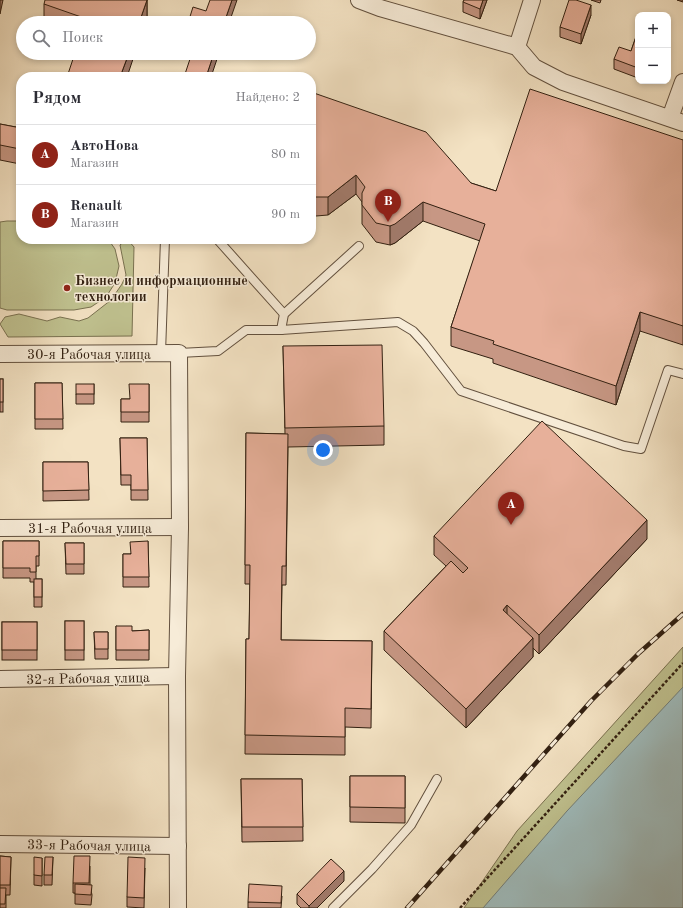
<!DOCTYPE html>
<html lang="ru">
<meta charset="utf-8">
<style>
body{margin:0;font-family:"Old Standard TT",serif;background:#f2f2f3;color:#2b2b33}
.controls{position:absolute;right:12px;top:12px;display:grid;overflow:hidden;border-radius:8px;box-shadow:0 2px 6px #0003}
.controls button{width:36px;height:36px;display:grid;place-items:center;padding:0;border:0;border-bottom:1px solid #e1e1e2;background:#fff;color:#2b2b33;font:20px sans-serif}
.you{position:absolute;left:323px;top:450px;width:14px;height:14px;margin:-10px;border:3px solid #fff;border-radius:50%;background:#1a73e8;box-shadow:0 0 0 6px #1a73e833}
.badge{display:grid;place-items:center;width:26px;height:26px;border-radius:50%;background:#8f2418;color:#fff;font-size:13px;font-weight:700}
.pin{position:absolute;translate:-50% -33px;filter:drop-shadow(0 1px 2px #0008)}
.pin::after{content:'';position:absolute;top:21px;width:14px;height:12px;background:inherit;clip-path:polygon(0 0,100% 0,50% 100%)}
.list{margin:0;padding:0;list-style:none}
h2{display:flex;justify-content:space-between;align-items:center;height:52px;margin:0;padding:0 16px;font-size:17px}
h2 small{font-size:13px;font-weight:400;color:#7c7c81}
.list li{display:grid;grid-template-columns:26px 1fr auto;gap:12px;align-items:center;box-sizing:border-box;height:60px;padding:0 16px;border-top:1px solid #e1e1e2}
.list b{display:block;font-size:15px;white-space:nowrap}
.list p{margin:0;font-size:13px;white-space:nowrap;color:#7c7c81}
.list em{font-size:13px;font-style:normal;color:#7c7c81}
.icon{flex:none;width:22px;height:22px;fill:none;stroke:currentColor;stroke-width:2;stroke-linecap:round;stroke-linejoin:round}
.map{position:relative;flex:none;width:683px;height:908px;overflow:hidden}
.search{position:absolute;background:#fff;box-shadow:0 2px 6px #0003;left:16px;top:16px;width:300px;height:44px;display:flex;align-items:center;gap:10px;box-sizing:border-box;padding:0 14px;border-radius:22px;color:#7c7c81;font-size:15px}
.panel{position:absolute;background:#fff;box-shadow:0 2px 6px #0003;left:16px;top:72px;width:300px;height:172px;border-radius:16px}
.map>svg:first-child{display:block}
.green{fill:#c0c290;stroke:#797150}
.water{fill:#9fbcbd;stroke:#737e78}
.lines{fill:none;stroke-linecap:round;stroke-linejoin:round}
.service-casing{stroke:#62503e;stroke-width:10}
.minor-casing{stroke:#62503e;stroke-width:18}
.path{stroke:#322011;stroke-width:2.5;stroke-dasharray:3 2;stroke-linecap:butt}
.service{stroke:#f7ecd8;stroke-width:8}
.minor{stroke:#f7ecd8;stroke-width:16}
.rail-casing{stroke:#322011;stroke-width:4.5}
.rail{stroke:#f7ecd8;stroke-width:3;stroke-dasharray:9;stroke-linecap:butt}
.wall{fill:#c79784;stroke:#322011}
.shaded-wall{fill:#a27b6c;stroke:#322011}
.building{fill:#e7b09a;stroke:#322011}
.poi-dot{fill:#8f2418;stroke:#f7ecd8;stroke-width:1.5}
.labels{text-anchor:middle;stroke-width:3;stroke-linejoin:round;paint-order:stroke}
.poi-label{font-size:14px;font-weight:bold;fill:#322011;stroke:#f7ecd8;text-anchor:start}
.street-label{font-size:14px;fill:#322011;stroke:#f7ecd8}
</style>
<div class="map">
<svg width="683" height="908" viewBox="0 0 683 908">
<rect width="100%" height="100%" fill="#f3e2c3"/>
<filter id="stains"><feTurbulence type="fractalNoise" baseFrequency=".005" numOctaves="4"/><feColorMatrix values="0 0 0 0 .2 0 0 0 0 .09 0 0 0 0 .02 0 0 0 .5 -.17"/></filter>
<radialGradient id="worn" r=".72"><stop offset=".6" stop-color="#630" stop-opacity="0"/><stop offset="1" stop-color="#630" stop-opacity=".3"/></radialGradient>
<g class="green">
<path d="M7,221H21V239H108L115,249L119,266L115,283L106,297L91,307L74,310H7L0,308V222Z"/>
<path d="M127,239L134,247L132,336L8,337L0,324L5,317L19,314L47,321L60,317L79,321L88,318L111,300L122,284L126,275L120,245Z"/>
<path d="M683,647V908H464L517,831Z"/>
</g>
<path class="water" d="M683,687V908H483L567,811Z"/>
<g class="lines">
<g class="service-casing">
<g id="service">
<path d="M217,239L284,314"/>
<path d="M281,330L284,314L359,246"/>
<path d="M161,353L165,239"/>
<path d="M179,353L218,351L246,330H281L398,322L413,331L424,343L461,391L624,446L641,449L668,370L683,374"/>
<path d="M333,908L372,869L411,825L437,779"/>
</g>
</g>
<g class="minor-casing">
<g id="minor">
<path d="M359,0L380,8L517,47L534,67L563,82L683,123"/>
<path d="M517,47L532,0"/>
<path d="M670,118L683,82"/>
<path d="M0,354L179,353L180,527L177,676L178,908"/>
<path d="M0,528L180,527"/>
<path d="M0,679L177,676"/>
<path d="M0,844L178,846"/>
</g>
</g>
<path class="path" d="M460,908L683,663"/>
<use href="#service" class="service"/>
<use href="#minor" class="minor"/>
<g class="rail-casing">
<path id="rail" d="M407,908L591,701L639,653L683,614"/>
</g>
<use href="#rail" class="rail"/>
</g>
<g class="wall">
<path d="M147,0V18L145,23H44V4Z"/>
<path d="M464,0H487L480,19L463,12V2Z"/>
<path d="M591,0H601L600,3Z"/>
<path d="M677,0H683V2Z"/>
<path d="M591,15L581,44L560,37V27Z"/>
<path d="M638,31V78L614,69V59L631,51Z"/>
<path d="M185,74L211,77H185Z"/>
<path d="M311,92L471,183L496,191L683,140V345L640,331L616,405L493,363V359L451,346V327L480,241L423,221L395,243L390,245L376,242L362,224V202L356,194L328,215L316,216L311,214Z"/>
<path d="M0,124L21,128L20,164L0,160Z"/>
<path d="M283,346L384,426V445L288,447L286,585H282L281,640L372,641L371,728L345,727V755L245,754L246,639H249L250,584H245L246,433L285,434Z"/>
<rect x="0" y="379" width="3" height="33"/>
<path d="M35,383H62L63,429H35Z"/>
<path d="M94,384V404H76V394Z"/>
<path d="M149,384V422H121V399H130Z"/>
<path d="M120,438H147L148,500H131V485H121Z"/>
<path d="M43,462H88L89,500L43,501Z"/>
<path d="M434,536L647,539L539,654L533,648V657L466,728L384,650V631L446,566L434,555Z"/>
<path d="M3,541H39V566H36V579H42V607H34V582H30V578H3Z"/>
<path d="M148,541L149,587H123V554H130Z"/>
<path d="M65,543H84V574H66Z"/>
<rect x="65" y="621" width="19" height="39"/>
<rect x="2" y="622" width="35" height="38"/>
<path d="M116,626L132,631L149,630V660H116Z"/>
<path d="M94,632H108V659H95Z"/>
<path d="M350,776H405V823L350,822Z"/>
<path d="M241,779H302L303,841L242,842Z"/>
<path d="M0,856L11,857L10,895H6V908H0Z"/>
<path d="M53,857L52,885H44V875Z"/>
<path d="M42,858V886L34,885V875Z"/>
<path d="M90,866V885L92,895L91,905L75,904V893H73V883Z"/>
<path d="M145,868L144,908L127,907V897Z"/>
<path d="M344,881L317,908H301L297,904V894Z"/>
<path d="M282,896L281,908H248V902Z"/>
</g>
<g class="shaded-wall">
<path d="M0,0H3L0,14Z"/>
<path d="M147,0V18L145,23H139Z"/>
<path d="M232,0H237L229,23H224Z"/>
<path d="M483,0H487L480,19V9Z"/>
<path d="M591,5V15L581,44V34Z"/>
<path d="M670,38V48L668,54V44Z"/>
<path d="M129,53H135L127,77H120Z"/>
<path d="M214,53H219L211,77H206Z"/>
<path d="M21,143V158L20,164V149Z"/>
<path d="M356,175V194L328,215V197Z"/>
<path d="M423,202V221L395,243L390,245V226Z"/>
<path d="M640,312V331L616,405V386Z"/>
<path d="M647,520V539L539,654V635Z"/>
<path d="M507,605V624L503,610Z"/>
<path d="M533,638V657L466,728V709Z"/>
<path d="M344,871V881L317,908H309V906Z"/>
</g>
<g class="building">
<path d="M45,0H147L139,23H85L87,19L44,4Z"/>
<path d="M210,0H232L224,23H188L193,7L206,11Z"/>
<path d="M464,0H483L480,9L463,2Z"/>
<path d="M569,0H576L591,5L581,34L560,27Z"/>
<path d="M638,31V68L614,59L619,47L631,51Z"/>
<path d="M668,37L670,38L668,44Z"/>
<path d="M75,53H129L120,77H67Z"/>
<path d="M192,53H214L206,77H193L185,74Z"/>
<path d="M530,89L683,140V326L640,312L616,386L493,344L494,341L451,327L485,224L423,202L395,224L390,226L376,223L362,205V193L365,187L356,175L328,197H316L311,195V92L426,132L471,183L496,191Z"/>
<path d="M0,124L21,128V143L20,149L0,145Z"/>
<path d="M382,345L384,426L285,428L283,346Z"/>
<rect x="0" y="379" width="3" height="23"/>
<path d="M35,383H62L63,419H35Z"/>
<rect x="76" y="384" width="18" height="10"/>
<path d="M129,384H149V412H121V399H130Z"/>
<path d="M542,421L647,520L539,635L507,605L503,610L533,638L466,709L384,631L451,561L463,573L468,568L434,536Z"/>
<path d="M246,433L288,434L286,566H282L281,640L372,641L371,709L345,708V737L245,735L246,639H249L250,565H245Z"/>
<path d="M120,438H147L148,490H131V475H121Z"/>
<path d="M43,462H88L89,490L43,491Z"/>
<path d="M3,541H39V556H36V572H30V568H3Z"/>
<path d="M148,541L149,577H123V554H131L130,542Z"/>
<path d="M65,543H84V564H66Z"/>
<rect x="34" y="579" width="8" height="18"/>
<rect x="65" y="621" width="19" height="29"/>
<rect x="2" y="622" width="35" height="28"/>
<path d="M116,626H132V631L149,630V650H116Z"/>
<path d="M94,632H108V649H95Z"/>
<path d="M350,776H405V808L350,807Z"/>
<path d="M241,779H302L303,827H242Z"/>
<path d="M0,856L11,857L10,885H0Z"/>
<path d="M74,856H90L89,883H73Z"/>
<path d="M34,857L42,858V876L34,875Z"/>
<path d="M45,857H53L52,875H44Z"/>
<path d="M128,857L145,858L144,898L127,897Z"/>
<path d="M331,859L344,871L309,906L297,894Z"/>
<path d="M75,884L92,885L91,895L75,894Z"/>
<path d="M249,884L282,886L281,903L248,902Z"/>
<path d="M0,888H6L5,904H0Z"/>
</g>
<circle class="poi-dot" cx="67" cy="288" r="4"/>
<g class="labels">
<g class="poi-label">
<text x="75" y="285">Бизнес и информационные<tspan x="75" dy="16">технологии</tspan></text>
</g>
<g class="street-label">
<text x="89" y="359">30-я Рабочая улица</text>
<text x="90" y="533">31-я Рабочая улица</text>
<text transform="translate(88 678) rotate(-1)" y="5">32-я Рабочая улица</text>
<text transform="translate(89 845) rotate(1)" y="5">33-я Рабочая улица</text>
</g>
</g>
<rect width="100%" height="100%" filter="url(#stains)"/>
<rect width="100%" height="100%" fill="url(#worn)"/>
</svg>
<div class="controls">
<button>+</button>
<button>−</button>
</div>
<div class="you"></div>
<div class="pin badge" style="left:511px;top:525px">A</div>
<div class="pin badge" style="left:388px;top:222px">B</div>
<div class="search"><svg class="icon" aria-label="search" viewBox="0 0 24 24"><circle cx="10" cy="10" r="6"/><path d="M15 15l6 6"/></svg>Поиск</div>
<section class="panel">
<h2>Рядом<small>Найдено: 2</small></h2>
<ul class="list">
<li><span class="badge">A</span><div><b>АвтоНова</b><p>Магазин</p></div><em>80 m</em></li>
<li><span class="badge">B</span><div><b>Renault</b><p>Магазин</p></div><em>90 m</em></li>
</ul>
</section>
</div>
